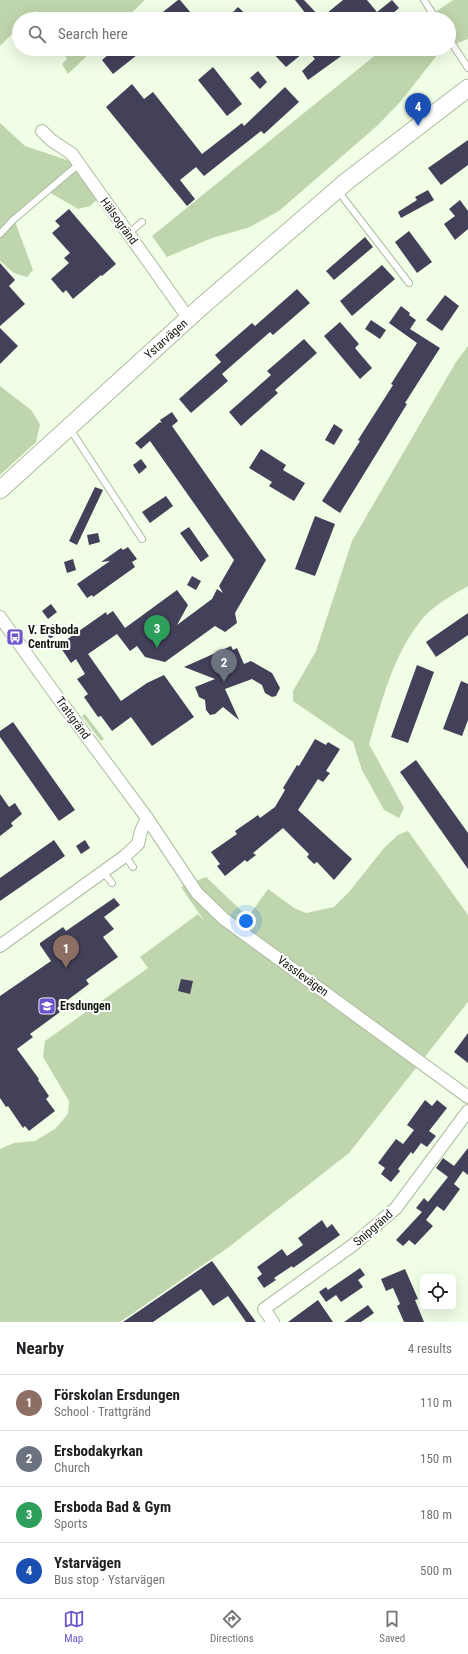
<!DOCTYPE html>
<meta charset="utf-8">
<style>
body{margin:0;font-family:"Roboto Condensed",sans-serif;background:#f2f2f2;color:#202124}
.controls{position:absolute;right:12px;bottom:12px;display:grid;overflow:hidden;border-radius:6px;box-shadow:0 4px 16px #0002}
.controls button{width:36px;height:36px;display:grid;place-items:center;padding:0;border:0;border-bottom:1px solid #e0e0e0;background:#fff;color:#202124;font:20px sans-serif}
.you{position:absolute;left:246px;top:921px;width:14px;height:14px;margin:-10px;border:3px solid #fff;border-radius:50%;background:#1a73e8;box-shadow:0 0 0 6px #1a73e833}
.badge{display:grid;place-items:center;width:26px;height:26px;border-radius:50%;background:#6d54cd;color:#fff;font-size:13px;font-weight:700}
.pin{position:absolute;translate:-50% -33px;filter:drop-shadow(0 1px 2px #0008)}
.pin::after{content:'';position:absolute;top:21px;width:14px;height:12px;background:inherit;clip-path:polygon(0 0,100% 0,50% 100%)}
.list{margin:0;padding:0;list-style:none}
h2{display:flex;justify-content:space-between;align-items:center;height:52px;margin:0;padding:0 16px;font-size:17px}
h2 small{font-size:13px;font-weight:400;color:#757577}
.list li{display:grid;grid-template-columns:26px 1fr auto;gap:12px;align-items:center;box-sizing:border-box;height:56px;padding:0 16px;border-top:1px solid #e0e0e0}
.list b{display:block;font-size:15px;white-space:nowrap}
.list p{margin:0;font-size:13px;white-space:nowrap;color:#757577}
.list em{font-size:13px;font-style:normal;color:#757577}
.icon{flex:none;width:22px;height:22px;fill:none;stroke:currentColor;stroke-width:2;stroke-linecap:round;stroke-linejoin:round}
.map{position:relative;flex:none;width:468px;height:1322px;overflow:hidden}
.search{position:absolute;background:#fff;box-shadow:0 4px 16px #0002;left:12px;right:12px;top:12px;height:44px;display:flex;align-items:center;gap:10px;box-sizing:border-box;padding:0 14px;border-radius:22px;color:#757577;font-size:15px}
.sheet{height:276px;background:#fff}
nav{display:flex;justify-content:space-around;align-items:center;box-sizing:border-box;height:56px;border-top:1px solid #e0e0e0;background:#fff;font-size:11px;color:#757577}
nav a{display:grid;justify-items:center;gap:2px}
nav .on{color:#6d54cd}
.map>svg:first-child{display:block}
.green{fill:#bfd5ad}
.building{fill:#43405a}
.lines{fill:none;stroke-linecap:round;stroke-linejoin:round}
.lane-casing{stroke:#acbca0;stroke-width:8}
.street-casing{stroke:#acbca0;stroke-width:14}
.secondary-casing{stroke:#acbca0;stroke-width:19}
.lane{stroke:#fff;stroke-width:6}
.street{stroke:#fff;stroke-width:12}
.secondary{stroke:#fff;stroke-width:17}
.labels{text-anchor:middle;stroke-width:4;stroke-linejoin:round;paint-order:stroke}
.street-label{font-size:12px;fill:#12180d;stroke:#fff}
.poi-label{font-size:12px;font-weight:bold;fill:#12180d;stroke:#fff;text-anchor:start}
</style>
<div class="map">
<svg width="468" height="1322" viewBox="0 0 468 1322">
<rect width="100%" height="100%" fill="#f1fee6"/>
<g class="green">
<path d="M0,0H145L125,19H42L36,11L27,19H19V27L0,46Z"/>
<path d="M453,0H468V39L449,46V19H425Z"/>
<path d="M61,49H94L68,74L62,64L67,59Z"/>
<path d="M383,49H445L438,54L401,101L378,125L279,211L250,227L212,238L167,257L152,236Z"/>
<path d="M0,123L25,146L79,164L101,196L90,206L78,209L47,191L14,219L33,270L27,277L14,273L0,261Z"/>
<path d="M468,346V586C454,594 434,605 423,618C393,654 382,701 369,744L404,808L399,818L384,810L362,770L353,742L293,701V691L316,651L352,541L456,362Z"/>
<path d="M0,386L31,410L40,424L36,442L0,475Z"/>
<path d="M85,714L104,739L101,741L82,716Z"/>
<path d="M408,831L468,915V1002L349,1153L229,1247L120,1322H0V1149L14,1143L35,1141L55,1129L68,1114L69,1101L43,1057L45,1041L148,968L140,957L198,914L205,922L181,887L206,877L248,917L268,889L294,908L306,913L334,907L349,892L384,848L398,835Z"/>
</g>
<g class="building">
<path d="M178,0H180L191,13L183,19H154Z"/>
<path d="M295,0H304L321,18L343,0H367L377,12L392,0L399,8L386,19H310Z"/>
<path d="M238,7L251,19H226Z"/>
<path d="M115,49H133L137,55L113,74L102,60Z"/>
<path d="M269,49H351L308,80L302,71L315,59L307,50L286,67Z"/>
<path d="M213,67L242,104L227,116L198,80Z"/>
<path d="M258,71L267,82L260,89L250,78Z"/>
<path d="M132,84L144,99L153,92L202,154L242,123L244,126L285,87L299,102L264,134L261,131L204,176L196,167L180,180L195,199L187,206L106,107Z"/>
<path d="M468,140V165L441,185L428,168Z"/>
<path d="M428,190L434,200L401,218L398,212L417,200L415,197Z"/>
<path d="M460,200L468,211V229L455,240L444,224L455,216L449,209Z"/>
<path d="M69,209L116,264L102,276L101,275L73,299L66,290L63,293L51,279L69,263L64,258L70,253L52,233L60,226L55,221Z"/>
<path d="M409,231L432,262L417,273L395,242Z"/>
<path d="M365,237L373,247L334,280L326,271Z"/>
<path d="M0,263L15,280L9,286L25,304L0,326Z"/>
<path d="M382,265L395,279L352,316L340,301Z"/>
<path d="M297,289L310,303L273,335L270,332L222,374L228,381L191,413L179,399L221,362L215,355L252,323L255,326Z"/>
<path d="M445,295L459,306L442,331L426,320Z"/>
<path d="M401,306L410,313L409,315L416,320L410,329L440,348L405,403L407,404L340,513L322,501L360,441L358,440L393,385L391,384L417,343L389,323Z"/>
<path d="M371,320L386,330L380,339L365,329Z"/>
<path d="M340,322L359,344L355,348L372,368L360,379L324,336Z"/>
<path d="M0,328L18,346L0,364Z"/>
<path d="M304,339L317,353L275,390L278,393L241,426L229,412L271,375L267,371Z"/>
<path d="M172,412L178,421L172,426L266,560L235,613L237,623L225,632L215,626L165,662L145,657L137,646L130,651L117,634L88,654L121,701L147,683L164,675L194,717L152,746L131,717L112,731L101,716L98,717L84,697L88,694L77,679L85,674L76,659L71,663L59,645L106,612L107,615L113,611L125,628L177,590L188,605L177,625L212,599L217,589L223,593L219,586L234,560L150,441L141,449L135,443L160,422L162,423L160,420Z"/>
<path d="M334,424L343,430L334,445L325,440Z"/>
<path d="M261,449L286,465L283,470L305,483L294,501L269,486L272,482L249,468Z"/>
<path d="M141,459L147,467L139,474L133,465Z"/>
<path d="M95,487L103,490L77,545L69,541Z"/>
<path d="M166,496L173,506L150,523L142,512Z"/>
<path d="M315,516L335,524L315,576L295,569Z"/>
<path d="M189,527L209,556L201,562L180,533Z"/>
<path d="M98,533L100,542L89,545L87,535Z"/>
<path d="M128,547L137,559L132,562L135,567L93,597L92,595L87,598L77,584L110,561L101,562L121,548L123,550Z"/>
<path d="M73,559L76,570L67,573L64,562Z"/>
<path d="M192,576L201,581L196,590L187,585Z"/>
<path d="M51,604L57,612L48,619L42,611Z"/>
<path d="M468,613V635L436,657L426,642Z"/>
<path d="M53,624L59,632L50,639L44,631Z"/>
<path d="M231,646L233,650L237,648L244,664L251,661L272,673L280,688L276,696L272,697L265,693L262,685L252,679L225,689L239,720L223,707L215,714L210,715L206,710L205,700L199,697L195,687L215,679L184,667Z"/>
<path d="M417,665L434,672L408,743L391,737Z"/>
<path d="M461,681L468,684V720L462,736L443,729Z"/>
<path d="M13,722L75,810L59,821L0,737V731Z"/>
<path d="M315,739L326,745L328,742L340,749L326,771L330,773L323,782L318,779L298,810L352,859L334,880L317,862L314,864L307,857L309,854L283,828L253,853L256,855L247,862L245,860L225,876L217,866L220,864L211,852L237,834L235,831L258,815L260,818L275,807L285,790L283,788L297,765L299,766Z"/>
<path d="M416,760L468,833V869L400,772Z"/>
<path d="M0,794L9,807L15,803L22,814L11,823L13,826L0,836Z"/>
<path d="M54,840L65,856L0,901V878Z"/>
<path d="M85,840L90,848L81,854L76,846Z"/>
<path d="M114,898L120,905L104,917L114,929L103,937L118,957L86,980L89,984L57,1008L60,1012L30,1034L33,1037L17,1049L39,1079L38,1080L49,1096L46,1099L55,1111L29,1131L25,1126L23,1128L8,1106L6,1107L0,1098V996L51,961L40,945V943L63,927L66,931Z"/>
<path d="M181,979L193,981L190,994L178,991Z"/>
<path d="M468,1033V1063L454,1052Z"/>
<path d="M425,1100L432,1106L437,1100L447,1108L429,1131L436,1136L427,1147L421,1143L413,1154L411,1152L398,1169L400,1171L391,1182L381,1174L385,1168L378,1163L396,1139L403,1144L414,1130L407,1125Z"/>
<path d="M468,1148V1175L463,1171L454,1184L460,1189L444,1211L437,1206L426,1220L433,1226L415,1245L409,1240L403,1246L396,1240L422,1212L416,1208L424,1198L428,1202L448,1177L436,1168L443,1158L454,1166Z"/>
<path d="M322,1220L327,1228L332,1224L340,1235L293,1268L292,1266L274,1278L276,1280L264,1288L257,1278L262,1274L257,1267L282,1249L287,1256L303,1245L298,1238Z"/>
<path d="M212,1261L256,1322H246L228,1296L213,1306L201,1289L153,1322H123Z"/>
<path d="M360,1268L365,1275L358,1280L363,1287L341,1302L336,1295L326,1302L319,1292L326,1287L328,1290Z"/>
<path d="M405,1269L418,1299L415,1300L424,1322H404L397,1306L400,1304L393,1288L386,1291L381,1279Z"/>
<path d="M318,1300L333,1322H288Z"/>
<path d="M368,1305L374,1313L361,1322H344Z"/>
</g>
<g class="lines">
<g class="lane-casing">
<g id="lane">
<path d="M424,0L436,19"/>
<path d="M449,39L468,68"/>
<path d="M338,191L409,283"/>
<path d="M129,233L142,222"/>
<path d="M0,234L13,220L79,164"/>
<path d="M70,429L142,539"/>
<path d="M125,856L133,867"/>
<path d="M103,872L112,883"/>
</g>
</g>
<g class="street-casing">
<g id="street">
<path d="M42,131L51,140L72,154L189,319"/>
<path d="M0,617L50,687L147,818L197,893L224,919L468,1097"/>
<path d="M0,946L125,856L138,844L141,831L147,818"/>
<path d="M273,1322L264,1309L353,1245L396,1208L468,1111"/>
</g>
</g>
<g class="secondary-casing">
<path id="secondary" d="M0,490L202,306L347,181L468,88"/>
</g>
<use href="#lane" class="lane"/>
<use href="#street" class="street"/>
<use href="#secondary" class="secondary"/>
</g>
<defs>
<g id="bus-square" transform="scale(0.9)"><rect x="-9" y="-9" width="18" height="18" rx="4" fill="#6d54cd" stroke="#fff"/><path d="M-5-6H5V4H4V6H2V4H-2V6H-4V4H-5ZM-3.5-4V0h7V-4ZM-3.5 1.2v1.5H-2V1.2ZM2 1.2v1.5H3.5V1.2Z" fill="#fff"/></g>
<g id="school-square" transform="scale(0.9)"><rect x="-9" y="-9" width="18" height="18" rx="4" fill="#6d54cd" stroke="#fff"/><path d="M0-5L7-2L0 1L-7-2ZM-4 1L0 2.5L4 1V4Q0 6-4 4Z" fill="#fff"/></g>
</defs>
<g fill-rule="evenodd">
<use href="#bus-square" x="15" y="637"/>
<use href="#school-square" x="47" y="1006"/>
</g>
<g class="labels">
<g class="street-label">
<text transform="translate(119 221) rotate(54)" y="4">Hälsogränd</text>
<text transform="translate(166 339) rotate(-42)" y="4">Ystarvägen</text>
<text transform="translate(73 718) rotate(54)" y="4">Trattgränd</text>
<text transform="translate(303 976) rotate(36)" y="4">Vasslevägen</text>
<text transform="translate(373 1228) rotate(-41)" y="4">Snipgränd</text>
</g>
<g class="poi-label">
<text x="28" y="634">V. Ersboda<tspan x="28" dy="14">Centrum</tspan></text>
<text x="60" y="1010">Ersdungen</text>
</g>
</g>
</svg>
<div class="controls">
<button><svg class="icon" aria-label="locate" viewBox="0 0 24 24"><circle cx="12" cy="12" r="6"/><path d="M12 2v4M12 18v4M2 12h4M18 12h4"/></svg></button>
</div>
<div class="you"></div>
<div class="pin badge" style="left:66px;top:968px;background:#8d6e63">1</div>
<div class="pin badge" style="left:224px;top:682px;background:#6b7280">2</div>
<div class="pin badge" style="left:157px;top:648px;background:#2e9e5b">3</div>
<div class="pin badge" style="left:418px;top:126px;background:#1a4fb4">4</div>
<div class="search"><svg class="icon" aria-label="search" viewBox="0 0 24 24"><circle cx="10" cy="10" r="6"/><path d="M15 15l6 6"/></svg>Search here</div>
</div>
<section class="sheet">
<h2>Nearby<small>4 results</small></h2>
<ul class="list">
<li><span class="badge" style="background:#8d6e63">1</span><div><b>Förskolan Ersdungen</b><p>School · Trattgränd</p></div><em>110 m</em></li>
<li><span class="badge" style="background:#6b7280">2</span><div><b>Ersbodakyrkan</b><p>Church</p></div><em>150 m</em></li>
<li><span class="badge" style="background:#2e9e5b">3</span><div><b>Ersboda Bad &amp; Gym</b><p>Sports</p></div><em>180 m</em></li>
<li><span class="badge" style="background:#1a4fb4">4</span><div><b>Ystarvägen</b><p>Bus stop · Ystarvägen</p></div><em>500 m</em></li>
</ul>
</section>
<nav>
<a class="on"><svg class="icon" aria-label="map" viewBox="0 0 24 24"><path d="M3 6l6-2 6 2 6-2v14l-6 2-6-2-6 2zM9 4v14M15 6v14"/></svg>Map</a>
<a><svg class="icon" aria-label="directions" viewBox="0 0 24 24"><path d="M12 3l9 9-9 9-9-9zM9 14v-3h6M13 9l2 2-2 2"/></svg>Directions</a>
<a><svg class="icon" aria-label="saved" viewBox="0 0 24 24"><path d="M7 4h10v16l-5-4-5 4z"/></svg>Saved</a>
</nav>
